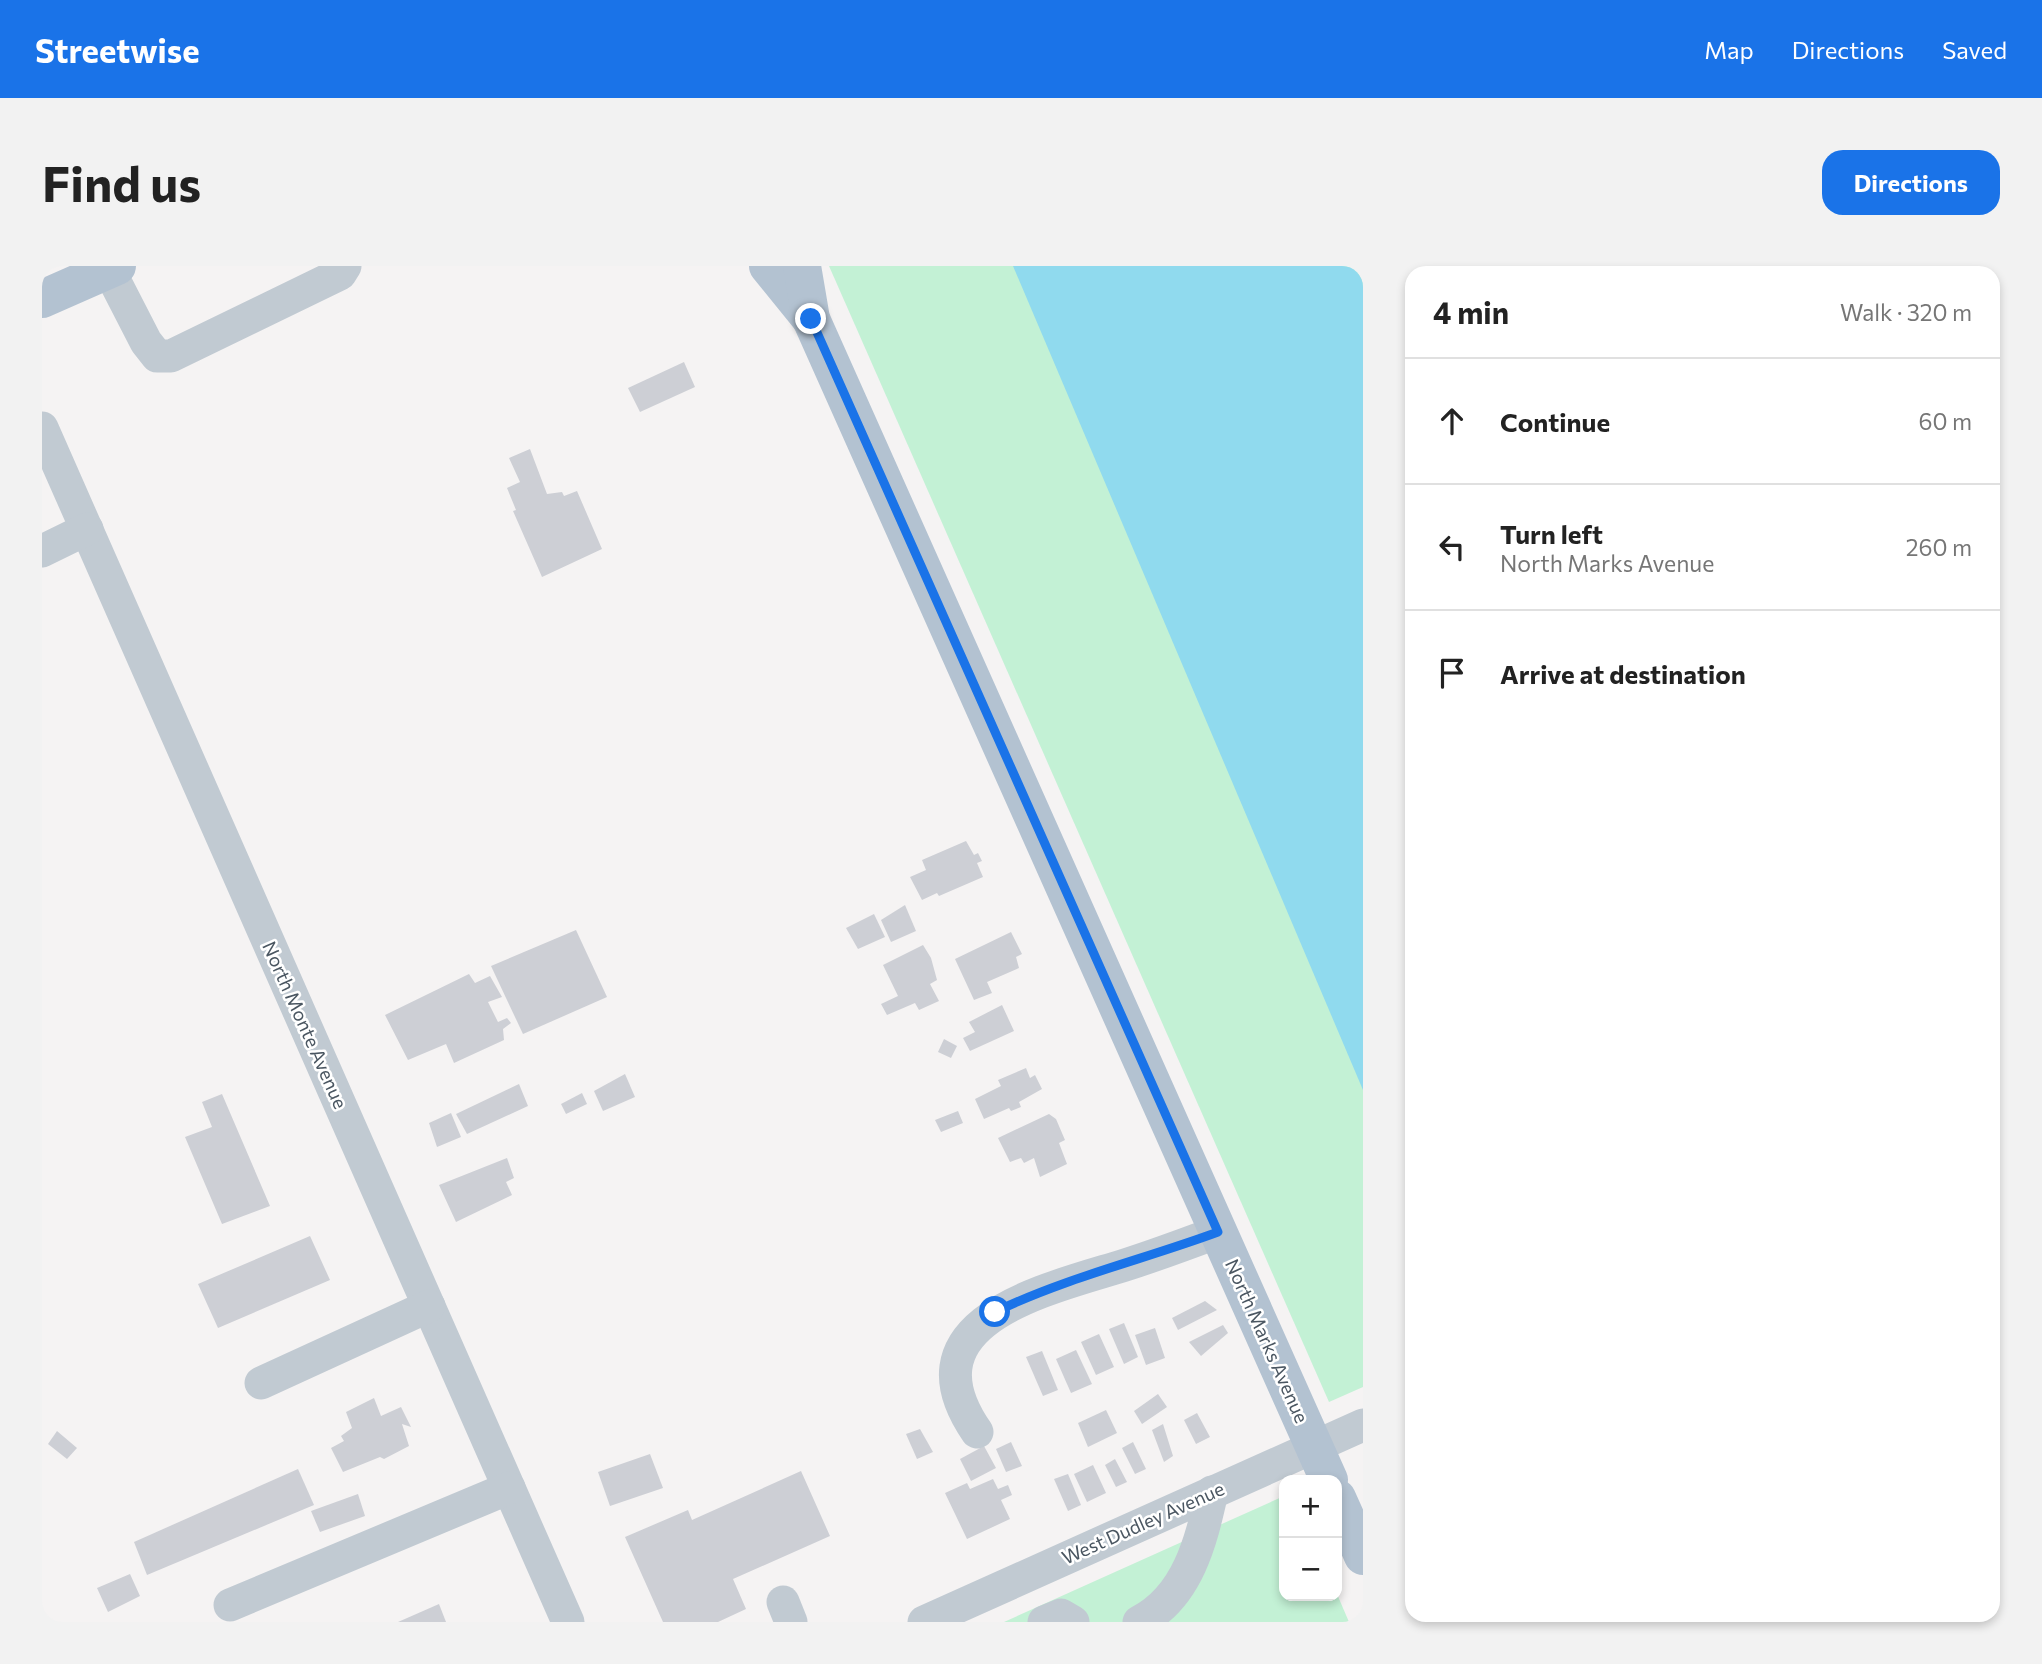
<!DOCTYPE html>
<meta charset="utf-8">
<style>
body{margin:0;font-family:Commissioner,sans-serif;background:#f2f2f2;color:#222}
.controls{position:absolute;right:21px;bottom:21px;display:grid;overflow:hidden;border-radius:14px;box-shadow:0 4px 10px #0003}
.controls button{width:63px;height:63px;display:grid;place-items:center;padding:0;border:0;border-bottom:2px solid #e0e0e0;background:#fff;color:#222;font:35px sans-serif}
.stop{position:absolute;width:21px;height:21px;margin:-16px;border:5px solid #1a73e8;border-radius:50%;background:#fff}
.stop.end{background:#1a73e8;border-color:#fff;box-shadow:0 2px 7px #0008}
.list{margin:0;padding:0;list-style:none}
h2{display:flex;justify-content:space-between;align-items:center;height:91px;margin:0;padding:0 28px;font-size:30px}
h2 small{font-size:23px;font-weight:400;color:#767676}
.list li{display:grid;grid-template-columns:46px 1fr auto;gap:21px;align-items:center;box-sizing:border-box;height:126px;padding:0 28px;border-top:2px solid #e0e0e0}
.list b{display:block;font-size:26px;white-space:nowrap}
.list p{margin:0;font-size:23px;white-space:nowrap;color:#767676}
.list em{font-size:23px;font-style:normal;color:#767676}
.icon{flex:none;width:38px;height:38px;fill:none;stroke:currentColor;stroke-width:2;stroke-linecap:round;stroke-linejoin:round}
.map{position:relative;flex:none;width:1321px;height:1356px;overflow:hidden;border-radius:21px}
header{display:flex;align-items:center;gap:42px;box-sizing:border-box;height:98px;padding:0 35px;background:#1a73e8;color:#fff}
header strong{font-size:33px}
nav{display:flex;gap:38px;margin-inline-start:auto;font-size:24px}
.intro{display:flex;align-items:center;justify-content:space-between;box-sizing:border-box;height:168px;padding:0 42px}
h1{margin:0;font-size:49px}
.button{padding:18px 32px;border-radius:21px;background:#1a73e8;color:#fff;font-size:24px;font-weight:700}
main{display:flex;gap:42px;padding:0 42px}
aside{flex:1;background:#fff;border-radius:21px;box-shadow:0 4px 10px #0003}
.map>svg:first-child{display:block}
.green{fill:#c3f1d5}
.water{fill:#90daee}
.building{fill:#cdcfd5}
.lines{fill:none;stroke-linecap:round;stroke-linejoin:round}
.minor{stroke:#c1cad2;stroke-width:33}
.major{stroke:#b3c2d1;stroke-width:38}
.route{stroke:#1a73e8;stroke-width:9}
.labels{text-anchor:middle;stroke-width:5;stroke-linejoin:round;paint-order:stroke}
.street-label{font-size:19px;fill:#4a5661;stroke:#fff}
</style>
<header>
<strong>Streetwise</strong>
<nav><a>Map</a><a>Directions</a><a>Saved</a></nav>
</header>
<div class="intro"><h1>Find us</h1><a class="button">Directions</a></div>
<main>
<div class="map">
<svg width="1321" height="1356" viewBox="0 0 1321 1356">
<rect width="100%" height="100%" fill="#f5f3f3"/>
<g class="green">
<path d="M787,0H1321V1121L1287,1136Z"/>
<path d="M1242,1230V1330L1295,1328L1307,1356H962Z"/>
</g>
<path class="water" d="M971,0H1321V824Z"/>
<g class="building">
<path d="M642,96L653,121L598,146L586,122Z"/>
<path d="M488,183L505,228L520,226L522,230L535,225L560,283L500,311L471,245L474,244L465,222L478,216L467,192Z"/>
<path d="M924,575L932,589L936,587L940,595L935,597L941,611L897,630L895,627L880,634L868,611L884,604L880,594Z"/>
<path d="M863,639L874,665L849,676L839,654Z"/>
<path d="M832,648L843,671L816,683L804,662Z"/>
<path d="M534,664L565,731L481,768L449,700Z"/>
<path d="M969,666L980,688L974,691L977,702L945,716L950,727L932,734L913,693Z"/>
<path d="M881,679L889,692L895,714L888,718L897,735L877,744L873,737L845,749L839,738L856,730L841,699Z"/>
<path d="M427,708L433,717L448,710L460,731L446,736L456,756L465,752L469,757L461,763L462,774L412,797L404,778L366,794L343,749Z"/>
<path d="M960,739L972,765L928,785L921,772L933,766L927,756Z"/>
<path d="M902,773L915,780L909,792L896,786Z"/>
<path d="M984,802L988,812L993,809L1000,823L977,836L979,841L969,845L967,842L942,853L933,833L959,820L956,814Z"/>
<path d="M583,808L593,831L561,845L552,825Z"/>
<path d="M477,818L486,840L425,868L414,848Z"/>
<path d="M540,827L545,838L524,848L519,838Z"/>
<path d="M180,828L228,940L180,958L143,871L170,861L160,836Z"/>
<path d="M916,845L921,857L899,866L893,854Z"/>
<path d="M409,847L419,871L395,881L387,857Z"/>
<path d="M1007,848L1014,853L1023,874L1017,877L1025,898L998,911L992,892L982,897L979,892L968,896L956,872Z"/>
<path d="M465,892L472,912L464,916L470,929L414,956L397,919Z"/>
<path d="M268,970L288,1014L176,1062L156,1018Z"/>
<path d="M1163,1035L1175,1044L1136,1064L1130,1052Z"/>
<path d="M1082,1057L1096,1091L1082,1098L1067,1063Z"/>
<path d="M1181,1059L1186,1067L1159,1090L1147,1076Z"/>
<path d="M1113,1062L1123,1092L1104,1099L1093,1069Z"/>
<path d="M1057,1068L1072,1101L1054,1109L1039,1076Z"/>
<path d="M1034,1084L1050,1118L1029,1127L1014,1093Z"/>
<path d="M1000,1085L1016,1124L1001,1130L984,1091Z"/>
<path d="M1116,1128L1125,1141L1100,1158L1092,1145Z"/>
<path d="M332,1132L339,1150L359,1141L369,1161L360,1158L367,1180L342,1193L338,1191L301,1206L289,1182L302,1175L299,1170L310,1162L304,1146Z"/>
<path d="M1064,1144L1075,1167L1046,1181L1036,1157Z"/>
<path d="M1155,1147L1168,1171L1154,1178L1142,1154Z"/>
<path d="M1121,1158L1131,1190L1122,1196L1110,1164Z"/>
<path d="M878,1163L891,1186L875,1193L864,1168Z"/>
<path d="M15,1165L35,1182L25,1193L6,1178Z"/>
<path d="M969,1176L980,1200L964,1206L954,1183Z"/>
<path d="M1091,1176L1104,1203L1093,1208L1080,1182Z"/>
<path d="M942,1180L954,1202L929,1215L918,1193Z"/>
<path d="M608,1188L621,1222L568,1240L556,1206Z"/>
<path d="M1073,1193L1085,1216L1074,1221L1063,1199Z"/>
<path d="M1051,1199L1064,1227L1045,1236L1032,1208Z"/>
<path d="M256,1203L272,1239L105,1309L92,1276Z"/>
<path d="M759,1205L788,1270L691,1313L704,1343L676,1356H621L583,1271L646,1244L650,1254Z"/>
<path d="M1026,1208L1039,1239L1026,1245L1012,1213Z"/>
<path d="M951,1213L956,1223L966,1219L970,1229L959,1234L968,1253L925,1273L903,1227L925,1217L928,1223Z"/>
<path d="M316,1228L323,1250L278,1266L269,1245Z"/>
<path d="M88,1308L98,1330L66,1346L55,1322Z"/>
<path d="M397,1338L404,1356H356Z"/>
</g>
<g class="lines">
<g class="minor">
<path d="M67,4L104,76L115,90H129L298,8L303,0"/>
<path d="M0,162L526,1356"/>
<path d="M0,285L45,263"/>
<path d="M219,1117L387,1040"/>
<path d="M935,1166C859,1056 1002,1024 1080,1000C1112,990 1144,978 1176,966"/>
<path d="M741,1336L749,1356"/>
<path d="M188,1339L467,1222"/>
<path d="M882,1356L1321,1159"/>
<path d="M1002,1356L1019,1349L1031,1356"/>
<path d="M1097,1356C1146,1331 1159,1275 1170,1226"/>
</g>
<g class="major">
<path d="M726,0L769,53"/>
<path d="M760,0L769,53L1287,1214"/>
<path d="M0,33L75,0"/>
<path d="M1295,1232L1321,1290"/>
</g>
</g>
<g class="lines">
<path class="route" d="M769,53L1176,966C1103,993 1023,1012 953,1046"/>
</g>
<g class="labels">
<g class="street-label">
<text transform="translate(263 759) rotate(66)" y="7">North Monte Avenue</text>
<text transform="translate(1225 1075) rotate(66)" y="7">North Marks Avenue</text>
<text transform="translate(1101 1257) rotate(-24)" y="7">West Dudley Avenue</text>
</g>
</g>
</svg>
<div class="controls">
<button>+</button>
<button>−</button>
</div>
<div class="stop" style="left:953px;top:1046px"></div>
<div class="stop end" style="left:769px;top:53px"></div>
</div>
<aside>
<h2>4 min<small>Walk · 320 m</small></h2>
<ul class="list">
<li><svg class="icon" aria-label="ahead" viewBox="0 0 24 24"><path d="M12 20V5M6 11l6-6 6 6"/></svg><div><b>Continue</b></div><em>60 m</em></li>
<li><svg class="icon" aria-label="left" viewBox="0 0 24 24"><path d="M17 20v-9H6M10 6l-5 5 5 5"/></svg><div><b>Turn left</b><p>North Marks Avenue</p></div><em>260 m</em></li>
<li><svg class="icon" aria-label="arrive" viewBox="0 0 24 24"><path d="M6 21V4h12l-3 4 3 4H6"/></svg><div><b>Arrive at destination</b></div></li>
</ul>
</aside>
</main>
